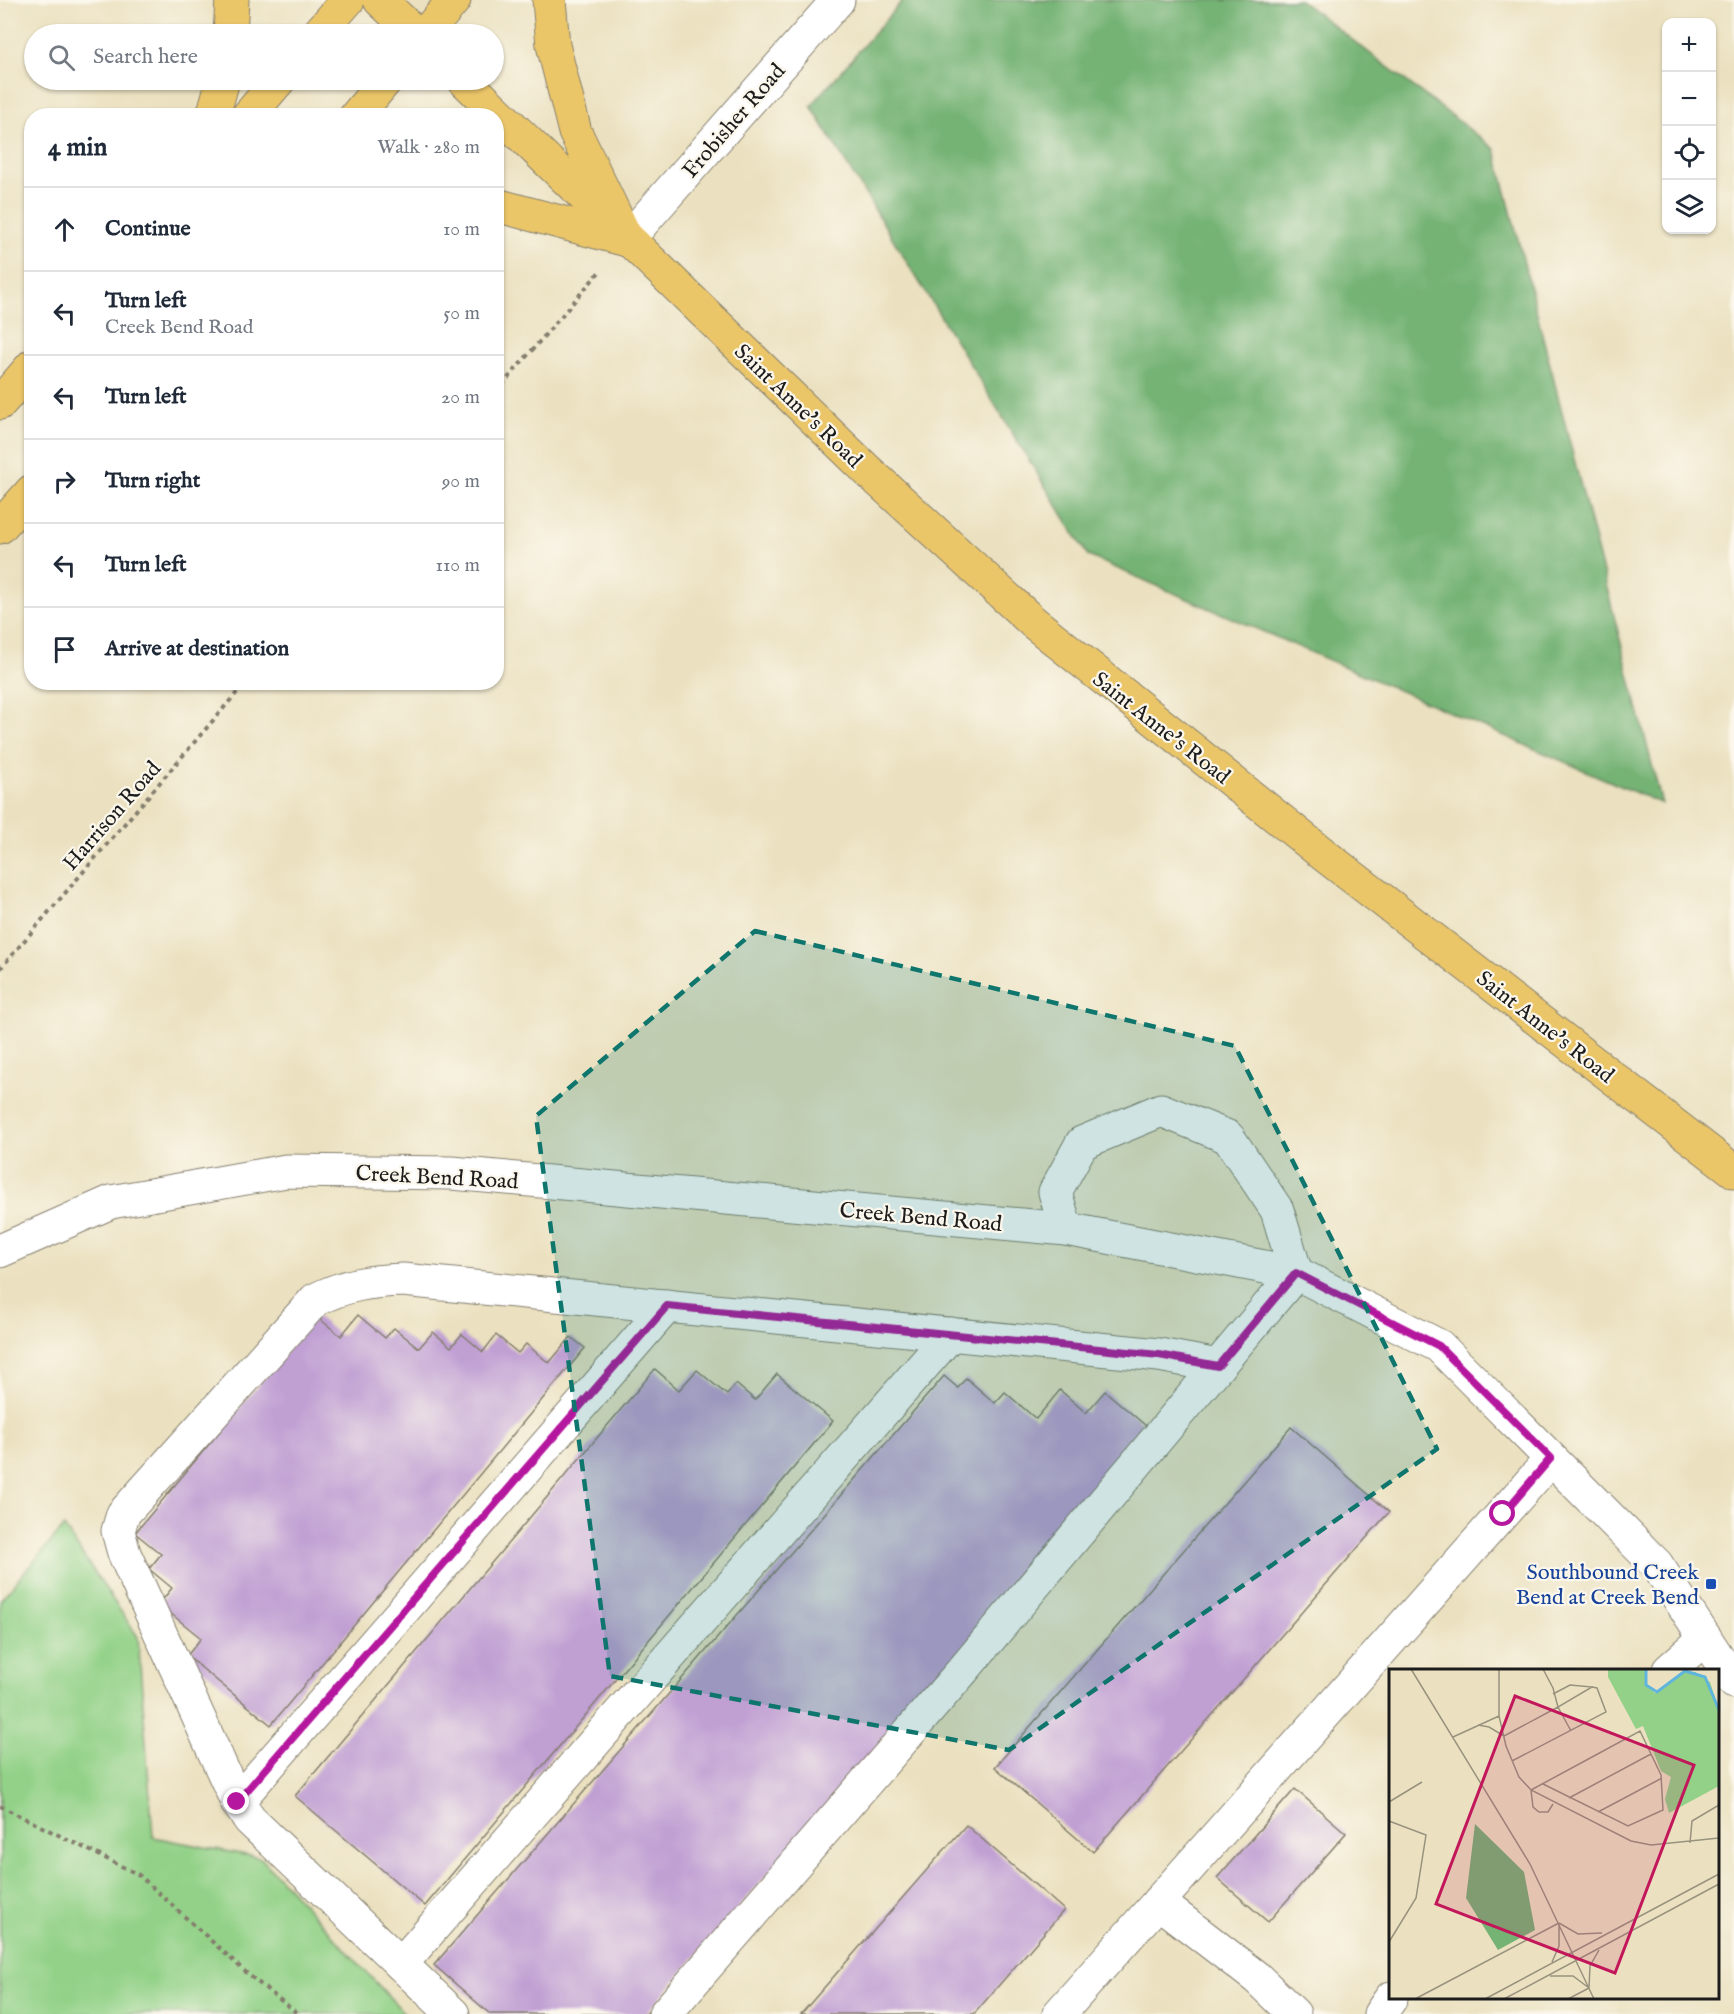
<!DOCTYPE html>
<meta charset="utf-8">
<style>
body{margin:0;font-family:"IM FELL English",serif;background:#f2f2f3;color:#1f2937}
.controls{position:absolute;right:18px;top:18px;display:grid;overflow:hidden;border-radius:12px;box-shadow:0 2px 4px #0004}
.controls button{width:54px;height:54px;display:grid;place-items:center;padding:0;border:0;border-bottom:2px solid #e0e1e3;background:#fff;color:#1f2937;font:30px sans-serif}
.stop{position:absolute;width:18px;height:18px;margin:-14px;border:4px solid #b5179e;border-radius:50%;background:#fff}
.stop.end{background:#b5179e;border-color:#fff;box-shadow:0 2px 6px #0008}
.list{margin:0;padding:0;list-style:none}
h2{display:flex;justify-content:space-between;align-items:center;height:78px;margin:0;padding:0 24px;font-size:26px}
h2 small{font-size:20px;font-weight:400;color:#747a83}
.list li{display:grid;grid-template-columns:39px 1fr auto;gap:18px;align-items:center;box-sizing:border-box;height:84px;padding:0 24px;border-top:2px solid #e0e1e3}
.list b{display:block;font-size:22px;white-space:nowrap}
.list p{margin:0;font-size:20px;white-space:nowrap;color:#747a83}
.list em{font-size:20px;font-style:normal;color:#747a83}
.icon{flex:none;width:33px;height:33px;fill:none;stroke:currentColor;stroke-width:2;stroke-linecap:round;stroke-linejoin:round}
.map{position:relative;flex:none;width:1734px;height:2014px;overflow:hidden}
.search{position:absolute;background:#fff;box-shadow:0 2px 4px #0004;left:24px;top:24px;width:480px;height:66px;display:flex;align-items:center;gap:15px;box-sizing:border-box;padding:0 21px;border-radius:33px;color:#747a83;font-size:22px}
.panel{position:absolute;background:#fff;box-shadow:0 2px 4px #0004;left:24px;top:108px;width:480px;height:582px;border-radius:24px}
.map>svg:first-child{display:block}
.green{fill:#92d187;stroke:#577652;stroke-width:1.5}
.forest{fill:#75b374;stroke:#486848;stroke-width:1.5}
.building{fill:#c09fd3}
.lines{fill:none;stroke-linecap:round;stroke-linejoin:round}
.minor-casing{stroke:#847e6e;stroke-width:35}
.major-casing{stroke:#847e6e;stroke-width:35}
.highway-casing{stroke:#847e6e;stroke-width:35}
.path{stroke:#847e6e;stroke-width:4;stroke-dasharray:4.5 4.5;stroke-linecap:butt}
.minor{stroke:#fff;stroke-width:33}
.major{stroke:#ebc669;stroke-width:33}
.highway{stroke:#ebc669;stroke-width:33}
.route{stroke:#b5179e;stroke-width:8}
.marked{fill:#0f766e;fill-opacity:0.2;stroke:#0f766e;stroke-width:4.5;stroke-dasharray:12 8;stroke-linejoin:round}
.transit-dot{fill:#1a4fb4;stroke:#fbf7ec;stroke-width:2}
.labels{text-anchor:middle;stroke-width:4.5;stroke-linejoin:round;paint-order:stroke}
.street-label{font-size:22px;fill:#1c1c1c;stroke:#fbf7ec}
.transit-label{font-size:22px;fill:#164399;stroke:#fbf7ec;text-anchor:end}
.inset-river{fill:none;stroke:#60b5dc;stroke-width:3}
.inset-road{fill:none;stroke:#98927e;stroke-width:1.5}
.view{fill:#c2185b;fill-opacity:0.15;stroke:#c2185b;stroke-width:3}
.inset-edge{fill:none;stroke:#1c1c1c;stroke-width:3}
</style>
<div class="map">
<svg width="1734" height="2014" viewBox="0 0 1734 2014">
<rect width="100%" height="100%" fill="#fbf7ec"/>
<filter id="ink" filterUnits="userSpaceOnUse"><feTurbulence type="fractalNoise" baseFrequency=".0167" numOctaves="2"/><feDisplacementMap in="SourceGraphic" scale="12" xChannelSelector="R" yChannelSelector="G"/><feConvolveMatrix kernelMatrix="1 2 1 2 8 2 1 2 1" color-interpolation-filters="sRGB"/></filter>
<filter id="wash" filterUnits="userSpaceOnUse"><feTurbulence type="fractalNoise" baseFrequency=".008" numOctaves="4" result="noise"/><feDisplacementMap in="SourceGraphic" scale="24" xChannelSelector="R" yChannelSelector="G"/><feGaussianBlur stdDeviation="1.35" result="paint"/><feColorMatrix in="noise" values="0 0 0 0 0 0 0 0 0 0 0 0 0 0 0 0 0 1.4 0 .05"/><feComposite in="paint" operator="in"/></filter>
<g filter="url(#wash)">
<rect width="100%" height="100%" fill="#ebe1c0"/>
<path class="green" d="M64,1527L138,1637L153,1837L261,1858L405,2014H0V1600Z"/>
<path class="forest" d="M903,0H1300L1495,149L1662,804L1088,556L811,106Z"/>
<g id="blocks">
<g class="building">
<path d="M358,1315L385,1338L394,1328L419,1348L433,1332L451,1347L462,1334L483,1352L496,1335L518,1353L526,1344L549,1363L571,1337L585,1348L271,1725L187,1656L201,1638L159,1604L172,1588L149,1569L161,1554L135,1533L316,1316L341,1336Z"/>
<path d="M655,1369L679,1390L697,1370L727,1395L736,1384L755,1400L777,1374L833,1421L425,1906L295,1796Z"/>
<path d="M944,1376L958,1388L966,1378L995,1403L1005,1392L1036,1419L1060,1390L1086,1413L1105,1391L1152,1431L646,2014H490L434,1965Z"/>
<path d="M1291,1427L1389,1512L1093,1852L995,1767Z"/>
<path d="M1295,1789L1346,1833L1268,1922L1217,1878Z"/>
<path d="M966,1825L1064,1910L974,2014H801Z"/>
</g>
</g>
</g>
<g filter="url(#ink)">
<use href="#blocks" fill-opacity="0" stroke="#847e6e" stroke-width="1.5"/>
<g class="lines">
<g class="minor-casing">
<g id="minor">
<path d="M627,240L838,0"/>
<path d="M1066,1229L1055,1192L1082,1143L1161,1110L1228,1137L1277,1210L1296,1273"/>
<path d="M0,1251L111,1202L286,1171L452,1173L1066,1229L1296,1273L1439,1346L1657,1565L1734,1682"/>
<path d="M1669,1670L1705,1638"/>
<path d="M237,1802L667,1306"/>
<path d="M1158,1902L1257,1978L1294,2014"/>
<path d="M401,1964L951,1334"/>
<path d="M453,2014L250,1820L237,1802L124,1553L118,1531L123,1514L315,1300C344,1285 370,1281 403,1280L1159,1355L1218,1366"/>
<path d="M665,2014L964,1669L1296,1273"/>
<path d="M1059,2014L1551,1459"/>
<path d="M1380,2014L1391,1998"/>
</g>
</g>
<g class="major-casing">
<g id="major">
<path d="M380,0L416,34"/>
<path d="M464,80L868,471L1033,622L1328,858L1734,1171"/>
</g>
</g>
<g class="highway-casing">
<g id="highway">
<path d="M549,0L553,45L575,132L627,240"/>
<path d="M230,34L232,0"/>
<path d="M318,34L348,0"/>
<path d="M425,34L454,0"/>
<path d="M213,116L223,80"/>
<path d="M248,116L279,80"/>
<path d="M356,116L386,80"/>
<path d="M496,205L627,240"/>
<path d="M0,403L32,366"/>
<path d="M0,527L32,491"/>
</g>
</g>
<g class="path">
<path d="M496,392L601,270"/>
<path d="M0,969L246,682"/>
<path d="M0,1806L139,1875L250,1976L298,2014"/>
</g>
<use href="#minor" class="minor"/>
<use href="#major" class="major"/>
<use href="#highway" class="highway"/>
</g>
</g>
<g class="lines" filter="url(#ink)">
<path class="route" d="M237,1802L667,1306L1159,1355L1218,1366L1296,1273L1439,1346L1551,1458L1503,1514"/>
</g>
<path class="marked" d="M755,931L1235,1046L1437,1449L1009,1750L610,1676L536,1116Z"/>
<rect class="transit-dot" x="1705" y="1578" width="12" height="12" rx="3"/>
<g class="labels">
<g class="street-label">
<text transform="translate(733 120) rotate(-49)" y="8">Frobisher Road</text>
<text transform="translate(799 405) rotate(44)" y="8">Saint Anne's Road</text>
<text transform="translate(1162 727) rotate(38)" y="8">Saint Anne's Road</text>
<text transform="translate(111 815) rotate(-49)" y="8">Harrison Road</text>
<text transform="translate(1546 1026) rotate(38)" y="8">Saint Anne's Road</text>
<text transform="translate(437 1176) rotate(3)" y="8">Creek Bend Road</text>
<text transform="translate(921 1216) rotate(5)" y="8">Creek Bend Road</text>
</g>
<g class="transit-label">
<text x="1699" y="1579">Southbound Creek<tspan x="1699" dy="25">Bend at Creek Bend</tspan></text>
</g>
</g>
<g transform="translate(1389 1669)">
<rect width="330" height="330" fill="#ebe1c0"/>
<path d="M219,0H258V17L266,24L295,3H306L321,13L330,41V117L280,144L276,130L282,108L272,102L254,57L247,60L219,8Z" fill="#92d187"/>
<path d="M86,155L135,203L146,261L109,281L77,229Z" fill="#75b374"/>
<path class="inset-river" d="M257,0V16L268,23L296,2L316,8L330,41"/>
<path class="inset-road" d="M22,0L141,195L205,330M110,0V47L117,77L130,108L142,121L242,172L262,176L330,169M164,25L181,16L203,18L169,38L182,62M89,56L100,58L115,67M115,67L169,38L164,19L154,0M64,68L110,47M123,92L217,43L208,19L203,18M142,121L192,94L251,62L272,106L274,141L239,157L154,115M142,121L144,138L150,143H159L164,135M180,129L262,85M0,133L33,113M209,143L273,109M0,152L37,166L27,229L0,273M301,174L303,152L330,136M170,254L189,265L213,264M163,293L170,277V254M161,307H184L200,319M200,319L201,297L210,281M26,330L170,254M96,330L330,205M115,330L330,215M179,330L200,319"/>
<path class="view" d="M126,27L305,96L226,304L47,235Z"/>
<rect width="330" height="330" class="inset-edge"/>
</g>
</svg>
<div class="controls">
<button>+</button>
<button>−</button>
<button><svg class="icon" aria-label="locate" viewBox="0 0 24 24"><circle cx="12" cy="12" r="6"/><path d="M12 2v4M12 18v4M2 12h4M18 12h4"/></svg></button>
<button><svg class="icon" aria-label="layers" viewBox="0 0 24 24"><path d="M12 4l9 5-9 5-9-5zM3 14l9 5 9-5"/></svg></button>
</div>
<div class="stop" style="left:1503px;top:1514px"></div>
<div class="stop end" style="left:237px;top:1802px"></div>
<div class="search"><svg class="icon" aria-label="search" viewBox="0 0 24 24"><circle cx="10" cy="10" r="6"/><path d="M15 15l6 6"/></svg>Search here</div>
<section class="panel">
<h2>4 min<small>Walk · 280 m</small></h2>
<ul class="list">
<li><svg class="icon" aria-label="ahead" viewBox="0 0 24 24"><path d="M12 20V5M6 11l6-6 6 6"/></svg><div><b>Continue</b></div><em>10 m</em></li>
<li><svg class="icon" aria-label="left" viewBox="0 0 24 24"><path d="M17 20v-9H6M10 6l-5 5 5 5"/></svg><div><b>Turn left</b><p>Creek Bend Road</p></div><em>50 m</em></li>
<li><svg class="icon" aria-label="left" viewBox="0 0 24 24"><path d="M17 20v-9H6M10 6l-5 5 5 5"/></svg><div><b>Turn left</b></div><em>20 m</em></li>
<li><svg class="icon" aria-label="right" viewBox="0 0 24 24"><path d="M7 20v-9h11M14 6l5 5-5 5"/></svg><div><b>Turn right</b></div><em>90 m</em></li>
<li><svg class="icon" aria-label="left" viewBox="0 0 24 24"><path d="M17 20v-9H6M10 6l-5 5 5 5"/></svg><div><b>Turn left</b></div><em>110 m</em></li>
<li><svg class="icon" aria-label="arrive" viewBox="0 0 24 24"><path d="M6 21V4h12l-3 4 3 4H6"/></svg><div><b>Arrive at destination</b></div></li>
</ul>
</section>
</div>
